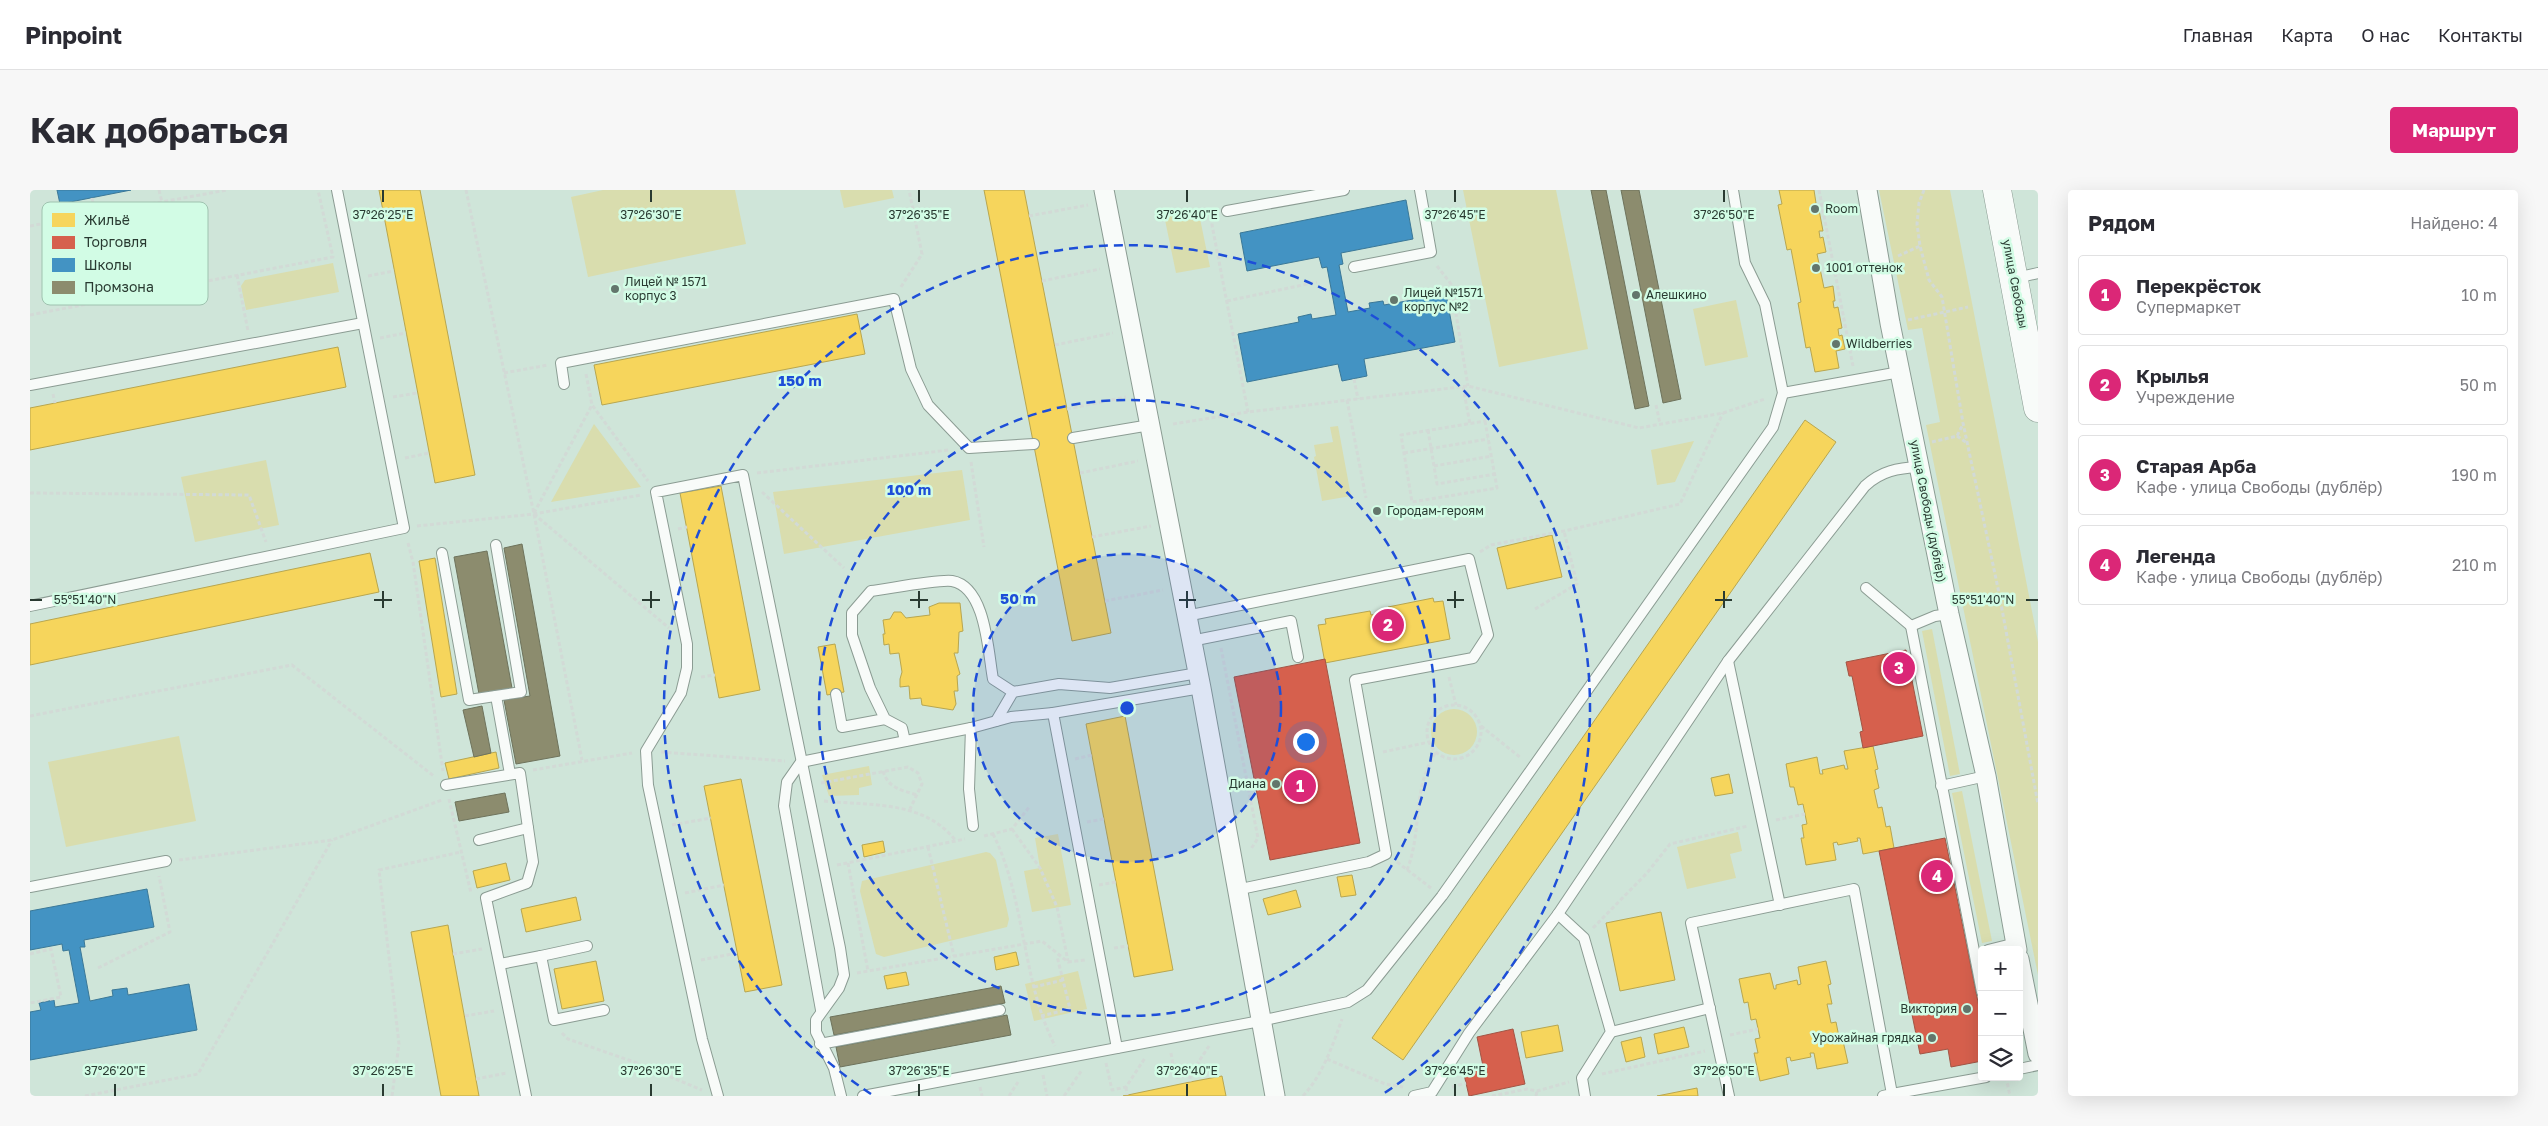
<!DOCTYPE html>
<html lang="ru">
<meta charset="utf-8">
<style>
body{margin:0;font-family:"Golos Text",sans-serif;background:#f7f7f7;color:#2b2b33}
.controls{position:absolute;right:15px;bottom:15px;display:grid;overflow:hidden;border-radius:5px;box-shadow:0 5px 20px #0002}
.controls button{width:45px;height:45px;display:grid;place-items:center;padding:0;border:0;border-bottom:1px solid #e1e1e2;background:#fff;color:#2b2b33;font:25px sans-serif}
.you{position:absolute;left:1275px;top:551px;width:18px;height:18px;margin:-12px;border:4px solid #fff;border-radius:50%;background:#1a73e8;box-shadow:0 0 0 8px #1a73e833}
.badge{display:grid;place-items:center;width:32px;height:32px;border-radius:50%;background:#db2777;color:#fff;font-size:16px;font-weight:700}
.pin{position:absolute;translate:-50% -50%;border:2px solid #fff;box-shadow:0 1px 5px #0006}
.list{margin:0;padding:0;list-style:none}
h2{display:flex;justify-content:space-between;align-items:center;height:65px;margin:0;padding:0 20px;font-size:21px}
h2 small{font-size:16px;font-weight:400;color:#7c7c81}
.list li{display:grid;grid-template-columns:32px 1fr auto;gap:15px;align-items:center;box-sizing:border-box;height:80px;margin:0 10px 10px;padding:0 10px;border:1px solid #e1e1e2;border-radius:5px}
.list b{display:block;font-size:19px;white-space:nowrap}
.list p{margin:0;font-size:16px;white-space:nowrap;color:#7c7c81}
.list em{font-size:16px;font-style:normal;color:#7c7c81}
.icon{flex:none;width:28px;height:28px;fill:none;stroke:currentColor;stroke-width:2;stroke-linecap:round;stroke-linejoin:round}
.map{position:relative;flex:none;width:2008px;height:906px;overflow:hidden;border-radius:5px}
header{display:flex;align-items:center;gap:30px;box-sizing:border-box;height:70px;padding:0 25px;background:#fff;border-bottom:1px solid #e1e1e2}
header strong{font-size:24px}
nav{display:flex;gap:28px;margin-inline-start:auto;font-size:18px}
.intro{display:flex;align-items:center;justify-content:space-between;box-sizing:border-box;height:120px;padding:0 30px}
h1{margin:0;font-size:35px}
.button{padding:12px 22px;border-radius:5px;background:#db2777;color:#fff;font-size:18px;font-weight:700}
main{display:flex;gap:30px;padding:0 30px}
aside{flex:1;background:#fff;border-radius:5px;box-shadow:0 5px 20px #0002}
.map>svg:first-child{display:block}
.green{fill:#d9ddae}
.homes{fill:#f6d55c;stroke:#b8a64f}
.shops{fill:#d6604d;stroke:#a25545}
.schools{fill:#4393c3;stroke:#3b7897}
.industry{fill:#8c8c6e;stroke:#6e735c}
.lines{fill:none;stroke-linecap:round;stroke-linejoin:round}
.lane-casing{stroke:#8b9c93;stroke-width:12}
.street-casing{stroke:#8b9c93;stroke-width:21}
.secondary-casing{stroke:#8b9c93;stroke-width:29}
.path{stroke:#d2dad6;stroke-width:3;stroke-dasharray:4 2.5;stroke-linecap:butt}
.lane{stroke:#f8fbf9;stroke-width:10}
.street{stroke:#f8fbf9;stroke-width:19}
.secondary{stroke:#f8fbf9;stroke-width:28}
.ticks{fill:none;stroke:#293a31;stroke-width:2}
.ring{fill:none;stroke:#1d4ed8;stroke-width:2.5;stroke-dasharray:9 6}
.poi-dot{fill:#63766c;stroke:#d2fce5;stroke-width:2}
.labels{text-anchor:middle;stroke-width:5;stroke-linejoin:round;paint-order:stroke}
.poi-label{font-size:12px;fill:#293a31;stroke:#d2fce5;text-anchor:start}
.street-label{font-size:12px;fill:#293a31;stroke:#d2fce5}
.key{fill:#d2fce5;stroke:#9fc2af;stroke-width:1}
.key-label{font-size:14px;fill:#293a31}
.ticks-label{font-size:12px;text-anchor:middle;fill:#293a31;stroke:#d2fce5;stroke-width:5;stroke-linejoin:round;paint-order:stroke}
.centre{fill:#1d4ed8;stroke:#d2fce5;stroke-width:2.5}
.ring-label{font-size:15px;text-anchor:middle;font-weight:bold;fill:#1d4ed8;stroke:#d2fce5;stroke-width:5;stroke-linejoin:round;paint-order:stroke}
</style>
<header>
<strong>Pinpoint</strong>
<nav><a>Главная</a><a>Карта</a><a>О нас</a><a>Контакты</a></nav>
</header>
<div class="intro"><h1>Как добраться</h1><a class="button">Маршрут</a></div>
<main>
<div class="map">
<svg width="2008" height="906" viewBox="0 0 2008 906">
<rect width="100%" height="100%" fill="#cfe5d9"/>
<g class="green">
<path d="M573,0H705L716,54L558,87L541,7Z"/>
<path d="M810,0H862L864,8L814,18Z"/>
<path d="M1433,0H1526L1558,159L1469,177Z"/>
<path d="M1849,0H1920L2008,452V785L1896,235L1910,232L1892,138L1878,140Z"/>
<path d="M1168,19L1180,77L1146,83L1134,25Z"/>
<path d="M303,73L309,102L216,120L211,96L215,90Z"/>
<path d="M1706,110L1718,167L1675,176L1663,119Z"/>
<path d="M564,234L611,297L521,312Z"/>
<path d="M1308,236L1321,306L1292,311L1284,267L1286,266L1284,255L1303,252L1300,237Z"/>
<path d="M1664,251L1645,292L1627,295L1621,260Z"/>
<path d="M236,270L249,335L165,352L151,287Z"/>
<path d="M932,280L940,330L754,364L743,302Z"/>
<path d="M1902,439L1930,584L1920,586L1892,441Z"/>
<circle cx="1424" cy="542" r="23"/>
<path d="M149,546L166,631L36,657L18,572Z"/>
<path d="M839,576L842,595L829,598V605L799,606L792,585Z"/>
<path d="M1932,601L1962,751L1952,753L1922,603Z"/>
<path d="M1708,642L1712,661L1700,664L1706,688L1657,699L1647,657Z"/>
<path d="M1028,644L1041,715L1002,722L994,681L1010,678L1005,648Z"/>
<path d="M956,662L960,663L966,670L979,729L977,737L854,767L846,764L830,701L832,691Z"/>
<path d="M1048,781L1057,819L1004,831L995,794Z"/>
</g>
<g class="homes">
<path d="M349,0H390L445,285L405,293Z"/>
<path d="M954,0H994L1081,443L1042,451Z"/>
<path d="M1749,0H1784L1786,13L1784,14L1785,20H1789L1793,41H1789L1790,48L1793,47L1796,62L1787,64L1794,98L1803,96L1805,111H1803L1804,118L1808,117L1812,138L1808,139L1809,146L1812,145L1815,159L1806,161L1809,178L1785,182L1780,157L1776,158L1768,113L1771,112L1761,59L1757,60L1748,15L1752,14Z"/>
<path d="M827,124L835,164L572,215L564,175Z"/>
<path d="M308,157L316,197L0,260V218Z"/>
<path d="M1775,230L1806,252L1373,870L1342,848Z"/>
<path d="M691,296L730,500L689,508L650,303Z"/>
<path d="M1522,345L1532,387L1477,399L1467,358Z"/>
<path d="M340,363L349,402L0,475V434Z"/>
<path d="M405,368L427,504L411,507L389,371Z"/>
<path d="M1403,408L1404,412L1413,411L1420,449L1295,473L1288,435L1296,434L1295,429L1340,421L1341,425L1358,422V417Z"/>
<path d="M909,413H930L933,441L929,442L928,463H924L930,484L927,486L928,501H924L926,514L923,520L892,515L891,508L880,509L879,496L870,497V489L872,482L869,463L860,464L859,454L854,455L853,444H855L853,430L860,429L864,422H871L876,428L900,425L899,417Z"/>
<path d="M805,454L814,502L797,505L788,457Z"/>
<path d="M1095,526L1143,780L1104,787L1056,534Z"/>
<path d="M1843,556L1848,579L1845,580L1849,598L1844,600L1848,618L1852,617L1856,637L1860,636L1864,658L1833,664L1830,648H1827L1828,651L1808,655L1807,652L1803,653L1806,670L1776,675L1771,648H1774L1772,635L1777,634L1773,614L1768,615L1764,597H1760L1756,574L1787,567L1790,584H1793L1792,580L1814,575L1815,579H1818L1814,561Z"/>
<path d="M466,562L469,578L419,589L415,573Z"/>
<path d="M1699,584L1703,603L1685,606L1681,588Z"/>
<path d="M711,589L752,795L715,802L674,596Z"/>
<path d="M853,651L855,662L834,667L832,655Z"/>
<path d="M476,673L480,690L447,698L443,681Z"/>
<path d="M1322,685L1326,705L1311,707L1307,687Z"/>
<path d="M1266,700L1271,717L1238,725L1233,709Z"/>
<path d="M546,707L551,730L496,742L491,719Z"/>
<path d="M1631,722L1645,790L1590,801L1576,733Z"/>
<path d="M418,735L423,764L449,906H411L381,742Z"/>
<path d="M986,762L989,775L966,780L964,767Z"/>
<path d="M566,771L574,811L532,819L524,779Z"/>
<path d="M1796,771L1801,794L1798,795L1802,814H1797L1801,833L1806,832L1810,852L1813,851L1818,873L1787,879L1784,863H1780L1781,867L1761,871L1760,867L1756,868L1759,884L1730,891L1724,863H1728L1725,849L1730,848L1726,829L1721,830L1718,812L1714,813L1709,789L1740,783L1744,799H1746V795L1767,790L1768,795L1771,794L1768,777Z"/>
<path d="M876,782L879,795L857,799L854,786Z"/>
<path d="M1528,835L1533,861L1496,868L1491,842Z"/>
<path d="M1654,837L1659,857L1628,864L1624,844Z"/>
<path d="M1611,847L1615,867L1596,872L1591,852Z"/>
<path d="M1192,886L1196,906H1093L1160,892Z"/>
<path d="M1667,898L1668,906H1627Z"/>
</g>
<g class="shops">
<path d="M1876,460L1893,546L1833,558L1830,542L1833,541L1822,486H1819L1816,472Z"/>
<path d="M1295,469L1330,653L1240,670L1204,487Z"/>
<path d="M1915,648L1952,832V871L1921,877L1918,859L1890,864L1849,661Z"/>
<path d="M1483,839L1495,894L1439,906L1433,880L1453,876L1447,847Z"/>
</g>
<g class="schools">
<path d="M27,0H101L30,14Z"/>
<path d="M1376,10L1383,49L1311,63L1313,74L1309,75L1318,122L1340,118L1339,113L1353,111L1354,115L1416,104L1425,152L1334,169L1337,186L1312,191L1308,174L1217,192L1208,144L1269,132L1268,127L1281,124L1282,129L1306,125L1297,77L1292,78L1289,67L1217,81L1210,43Z"/>
<path d="M117,699L124,737L54,750L55,757H50L60,811L83,806L82,800L97,798L98,805L159,794L167,840L0,870V822L11,820L9,813L24,810L25,817L49,813L39,760L33,761L32,754L0,760V721Z"/>
</g>
<g class="industry">
<path d="M1561,0H1576L1619,216L1605,219Z"/>
<path d="M1591,0H1609L1651,209L1633,213Z"/>
<path d="M492,354L530,566L486,574L474,510L500,506L474,358Z"/>
<path d="M457,361L482,498L449,504L424,367Z"/>
<path d="M452,516L461,563L444,567L433,520Z"/>
<path d="M475,603L479,622L429,631L425,612Z"/>
<path d="M971,796L975,813L804,845L800,827Z"/>
<path d="M977,825L981,845L810,877L806,857Z"/>
</g>
<g class="lines">
<g class="lane-casing">
<g id="lane">
<path d="M1197,21L1314,0"/>
<path d="M1324,77L1401,62L1390,0"/>
<path d="M1986,88L2008,83"/>
<path d="M534,194L531,173L864,109L881,179L898,215L939,258L1004,254"/>
<path d="M0,195L333,133"/>
<path d="M1753,203L1870,182"/>
<path d="M1043,248L1120,235"/>
<path d="M412,363L439,510L491,502L466,355"/>
<path d="M1836,398L1881,436L1905,426L1919,424"/>
<path d="M0,416L374,338L307,0"/>
<path d="M1156,426L1439,369L1458,445L1443,468L1325,490L1356,664L1339,672L1206,700"/>
<path d="M1881,436L1952,802"/>
<path d="M1161,451L1261,431L1268,467"/>
<path d="M1698,471L1750,715"/>
<path d="M806,504L812,537L855,529"/>
<path d="M466,506L480,584"/>
<path d="M966,531L983,502L1029,494L1080,498L1168,483"/>
<path d="M941,538L939,599L943,636"/>
<path d="M875,551L872,538L855,529L840,498L822,445V423L841,401C858,399 908,389 922,391C956,397 958,462 963,489L983,502"/>
<path d="M416,595L490,583L503,672L497,693L456,708L496,906"/>
<path d="M1911,596L1956,586"/>
<path d="M449,650L498,638"/>
<path d="M0,697L136,671"/>
<path d="M1528,724L1554,748L1581,842L1552,888L1555,906"/>
<path d="M1958,760L1986,753"/>
<path d="M511,766L557,756"/>
<path d="M470,774L511,766L524,830L574,820"/>
<path d="M791,820L754,616L757,592L771,572L941,538L981,527L1023,523"/>
<path d="M1581,842L1680,818"/>
<path d="M790,854L970,820"/>
<path d="M1087,858L1023,523L1171,498"/>
<path d="M1989,879L2008,875"/>
<path d="M1862,904L1956,887"/>
<path d="M688,906L672,849L618,595L616,561L651,503L657,478V454L626,302L713,285L810,758L814,785L809,798L786,830V842L804,878L811,906"/>
<path d="M833,906L1230,831L1318,812L1337,800L1412,706L1743,237L1753,203L1735,114L1715,73L1703,0"/>
<path d="M1384,906L1402,902L1439,843L1528,724L1698,471L1835,296C1851,281 1868,278 1889,277"/>
<path d="M1699,906L1661,733L1824,699L1862,904L1853,906"/>
</g>
</g>
<g class="street-casing">
<g id="street">
<path d="M1074,0L1171,498L1245,906"/>
<path d="M1837,0L1860,133L1919,424L1956,586L1987,760"/>
<path d="M1989,769L2008,864"/>
</g>
</g>
<g class="secondary-casing">
<path id="secondary" d="M1967,0L2008,218"/>
</g>
<g class="path">
<path d="M129,0L132,12"/>
<path d="M436,0L504,324L552,570"/>
<path d="M1789,0L1823,176"/>
<path d="M1894,0L1889,13L1887,34L1890,56L1899,90L1912,107L1933,233L1969,403L2008,614"/>
<path d="M62,8L65,24"/>
<path d="M326,24L352,19"/>
<path d="M999,26L1058,15"/>
<path d="M1183,27L1182,35L1218,222"/>
<path d="M0,36L197,0"/>
<path d="M1868,66L1890,56"/>
<path d="M1407,76L1421,94L1438,196"/>
<path d="M207,85L218,141"/>
<path d="M338,86L364,81"/>
<path d="M1012,91L1070,79"/>
<path d="M871,97L892,64L879,0"/>
<path d="M1197,111L1287,92"/>
<path d="M0,125L303,67L288,0"/>
<path d="M1878,130L1938,117"/>
<path d="M350,148L376,143"/>
<path d="M1025,155L1083,143"/>
<path d="M474,183L518,175"/>
<path d="M556,184L562,215L618,291"/>
<path d="M1324,189L1328,209"/>
<path d="M1433,197L1440,234"/>
<path d="M23,204L25,213"/>
<path d="M363,207L387,203"/>
<path d="M1317,210L1336,308"/>
<path d="M1626,215L1630,234"/>
<path d="M1037,219L1096,207"/>
<path d="M1455,231L1467,298L1382,312L1371,245Z"/>
<path d="M1143,234L1218,222L1438,196L1609,238L1693,223L1735,209"/>
<path d="M1398,240L1407,294L1465,284"/>
<path d="M1927,246L1937,253"/>
<path d="M1902,252L1927,246L1933,234"/>
<path d="M1374,263L1458,249"/>
<path d="M375,268L399,263"/>
<path d="M941,272L954,357"/>
<path d="M1404,276L1462,266"/>
<path d="M727,283L919,260"/>
<path d="M1050,283L1108,271"/>
<path d="M732,302L814,378"/>
<path d="M0,303L219,305L236,352"/>
<path d="M504,323L562,215"/>
<path d="M504,324L639,438"/>
<path d="M387,336L504,324L611,305"/>
<path d="M648,339L657,337"/>
<path d="M1062,347L1121,336"/>
<path d="M378,353L383,372L413,581"/>
<path d="M1450,362L1461,355L1534,341L1650,314L1693,223"/>
<path d="M1075,411L1133,400"/>
<path d="M1505,419L1547,394L1534,341"/>
<path d="M1191,458L1228,648L1221,659"/>
<path d="M671,487L685,485"/>
<path d="M1419,487L1426,515"/>
<circle cx="1424" cy="542" r="27"/>
<path d="M0,526L262,475L405,587"/>
<path d="M1451,536L1491,568"/>
<path d="M631,562L755,571"/>
<path d="M1353,562L1399,552"/>
<path d="M1045,569L1062,565"/>
<path d="M503,580L602,563"/>
<path d="M853,581C858,598 871,600 887,605"/>
<path d="M791,593L878,577L888,583L892,594L880,619"/>
<path d="M419,609L441,703"/>
<path d="M794,611C842,616 894,610 926,651"/>
<path d="M1746,630L1775,624"/>
<path d="M1057,632L1074,629"/>
<path d="M642,635L681,628"/>
<path d="M982,639L1010,678L1027,717L1038,771"/>
<path d="M963,644C996,710 991,789 1025,856"/>
<path d="M954,646L982,639L1000,616"/>
<path d="M898,657L924,766"/>
<path d="M149,670L302,650L412,610"/>
<path d="M1367,672L1401,698"/>
<path d="M818,673L838,781"/>
<path d="M807,675L935,649"/>
<path d="M1377,680C1393,639 1381,601 1406,562"/>
<path d="M1069,695L1086,692"/>
<path d="M655,703L694,695"/>
<path d="M1563,738L1617,683L1640,654L1718,636"/>
<path d="M1084,758L1098,756"/>
<path d="M0,764L21,759L31,807L0,813"/>
<path d="M423,764L452,759"/>
<path d="M671,770L707,763"/>
<path d="M68,778L140,742L129,686"/>
<path d="M827,783L1012,751L1038,772L1055,770"/>
<path d="M1004,797L1033,790"/>
<path d="M435,826L464,821"/>
<path d="M1011,826L1040,819L1027,766"/>
<path d="M532,843L538,849L607,873L672,900"/>
<path d="M1700,845L1728,839"/>
<path d="M1141,863L1145,888L1160,885L1179,856"/>
<path d="M1297,869L1355,894L1373,897"/>
<path d="M1076,873L1082,900L1096,897L1115,868"/>
<path d="M1572,884L1675,861"/>
<path d="M1013,885L1017,906"/>
<path d="M1160,885V892"/>
<path d="M1976,887L1980,906"/>
<path d="M446,889L477,883"/>
<path d="M950,897L952,906"/>
<path d="M1096,897L1097,905"/>
<path d="M1422,897L1436,893"/>
<path d="M55,906L168,884L302,650"/>
<path d="M362,906L369,854L349,680L431,662"/>
<path d="M979,906L988,892"/>
<path d="M1034,906L1052,880"/>
<path d="M1273,906C1293,884 1302,857 1312,829"/>
<path d="M1462,906L1497,899L1507,901L1539,892"/>
<path d="M1506,906L1507,901"/>
</g>
<use href="#lane" class="lane"/>
<use href="#street" class="street"/>
<use href="#secondary" class="secondary"/>
</g>
<path class="ticks" d="M353,0V12M621,0V12M889,0V12M1157,0V12M1425,0V12M1694,0V12M353,401V418M621,401V418M889,401V418M1157,401V418M1425,401V418M1694,401V418M0,410H12M344,410H362M612,410H630M880,410H898M1149,410H1166M1417,410H1434M1685,410H1702M1996,410H2008M85,894V906M353,894V906M621,894V906M889,894V906M1157,894V906M1425,894V906M1694,894V906"/>
<circle cx="1097" cy="518" r="154" fill="#1d4ed8" fill-opacity=".12"/>
<g class="ring">
<circle cx="1097" cy="518" r="154"/>
<circle cx="1097" cy="518" r="308"/>
<path d="M841 904A463 463 0 1 1 1353 904"/>
</g>
<g class="poi-dot">
<circle cx="1785" cy="19" r="5"/>
<circle cx="1786" cy="78" r="5"/>
<circle cx="585" cy="99" r="5"/>
<circle cx="1606" cy="105" r="5"/>
<circle cx="1364" cy="110" r="5"/>
<circle cx="1806" cy="154" r="5"/>
<circle cx="1347" cy="321" r="5"/>
<circle cx="1246" cy="594" r="5"/>
<circle cx="1937" cy="819" r="5"/>
<circle cx="1902" cy="848" r="5"/>
</g>
<g class="labels">
<g class="poi-label">
<text x="1795" y="23">Room</text>
<text x="1796" y="82">1001 оттенок</text>
<text x="595" y="96">Лицей № 1571<tspan x="595" dy="14">корпус 3</tspan></text>
<text x="1374" y="107">Лицей №1571<tspan x="1374" dy="14">корпус №2</tspan></text>
<text x="1616" y="109">Алешкино</text>
<text x="1816" y="158">Wildberries</text>
<text x="1357" y="325">Городам-героям</text>
<text x="1236" y="598" text-anchor="end">Диана</text>
<text x="1927" y="823" text-anchor="end">Виктория</text>
<text x="1892" y="852" text-anchor="end">Урожайная грядка</text>
</g>
<g class="street-label">
<text transform="translate(1985 94) rotate(79)" y="4">улица Свободы</text>
<text transform="translate(1898 321) rotate(79)" y="4">улица Свободы (дублёр)</text>
</g>
</g>
<rect x="12" y="12" width="166" height="103" rx="8" class="key"/>
<rect x="22" y="23" width="23" height="14" fill="#f6d55c"/>
<rect x="22" y="46" width="23" height="13" fill="#d6604d"/>
<rect x="22" y="68" width="23" height="14" fill="#4393c3"/>
<rect x="22" y="91" width="23" height="13" fill="#8c8c6e"/>
<g class="key-label">
<text x="54" y="35">Жильё</text>
<text x="54" y="57">Торговля</text>
<text x="54" y="80">Школы</text>
<text x="54" y="102">Промзона</text>
</g>
<g class="ticks-label">
<text x="353" y="29">37°26'25"E</text>
<text x="621" y="29">37°26'30"E</text>
<text x="889" y="29">37°26'35"E</text>
<text x="1157" y="29">37°26'40"E</text>
<text x="1425" y="29">37°26'45"E</text>
<text x="1694" y="29">37°26'50"E</text>
<text x="55" y="414">55°51'40"N</text>
<text x="1953" y="414">55°51'40"N</text>
<text x="85" y="885">37°26'20"E</text>
<text x="353" y="885">37°26'25"E</text>
<text x="621" y="885">37°26'30"E</text>
<text x="889" y="885">37°26'35"E</text>
<text x="1157" y="885">37°26'40"E</text>
<text x="1425" y="885">37°26'45"E</text>
<text x="1694" y="885">37°26'50"E</text>
</g>
<circle cx="1097" cy="518" r="8" class="centre"/>
<g class="ring-label">
<text x="770" y="196">150 m</text>
<text x="879" y="305">100 m</text>
<text x="988" y="414">50 m</text>
</g>
</svg>
<div class="controls">
<button>+</button>
<button>−</button>
<button><svg class="icon" aria-label="layers" viewBox="0 0 24 24"><path d="M12 4l9 5-9 5-9-5zM3 14l9 5 9-5"/></svg></button>
</div>
<div class="you"></div>
<div class="pin badge" style="left:1270px;top:596px">1</div>
<div class="pin badge" style="left:1358px;top:435px">2</div>
<div class="pin badge" style="left:1869px;top:478px">3</div>
<div class="pin badge" style="left:1907px;top:686px">4</div>
</div>
<aside>
<h2>Рядом<small>Найдено: 4</small></h2>
<ul class="list">
<li><span class="badge">1</span><div><b>Перекрёсток</b><p>Супермаркет</p></div><em>10 m</em></li>
<li><span class="badge">2</span><div><b>Крылья</b><p>Учреждение</p></div><em>50 m</em></li>
<li><span class="badge">3</span><div><b>Старая Арба</b><p>Кафе · улица Свободы (дублёр)</p></div><em>190 m</em></li>
<li><span class="badge">4</span><div><b>Легенда</b><p>Кафе · улица Свободы (дублёр)</p></div><em>210 m</em></li>
</ul>
</aside>
</main>
